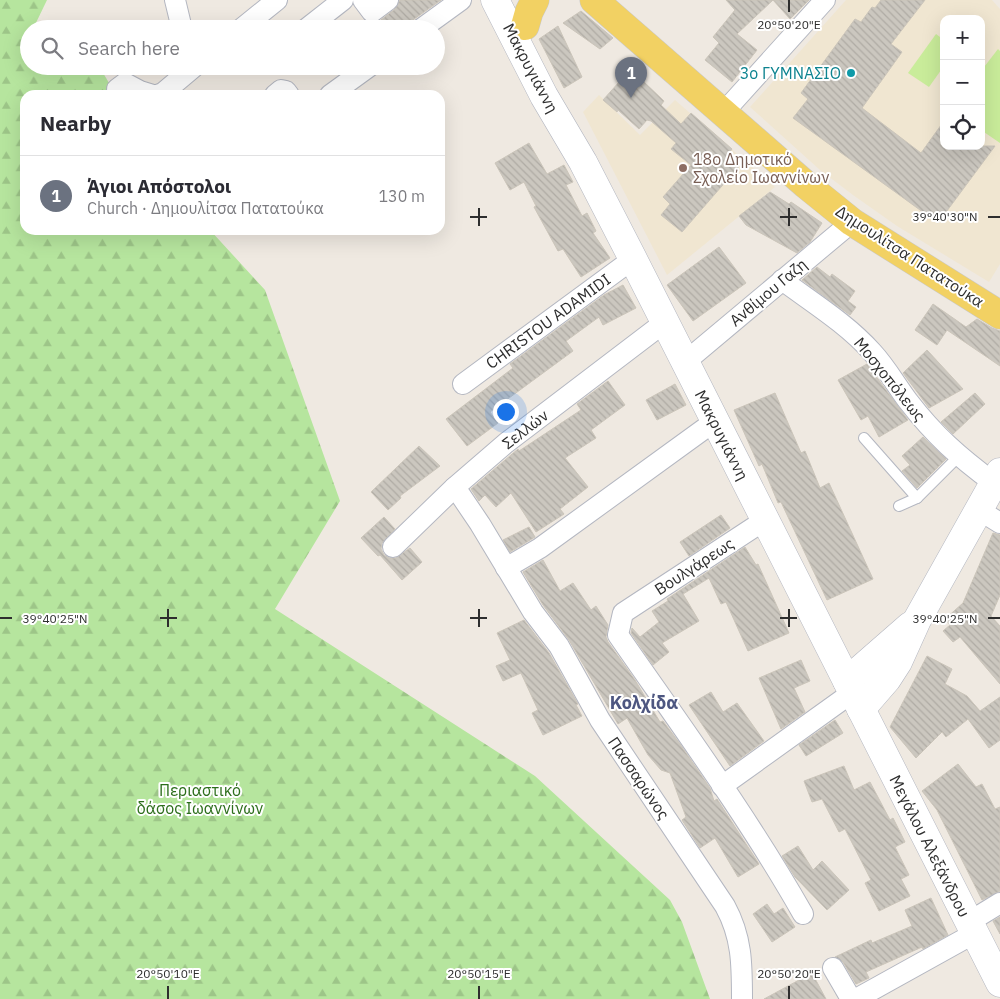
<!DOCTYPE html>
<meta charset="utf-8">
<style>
body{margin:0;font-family:"IBM Plex Sans",sans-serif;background:#f2f2f3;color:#2b2b33}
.controls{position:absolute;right:15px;top:15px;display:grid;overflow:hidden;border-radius:10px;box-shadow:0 5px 20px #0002}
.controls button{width:45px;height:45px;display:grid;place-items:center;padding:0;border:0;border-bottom:1px solid #e1e1e2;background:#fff;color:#2b2b33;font:25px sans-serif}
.you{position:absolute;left:505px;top:411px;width:18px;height:18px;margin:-12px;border:4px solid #fff;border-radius:50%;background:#1a73e8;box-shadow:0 0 0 8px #1a73e833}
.badge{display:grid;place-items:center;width:32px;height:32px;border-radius:50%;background:#4264fb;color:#fff;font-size:16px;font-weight:700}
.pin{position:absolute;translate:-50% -41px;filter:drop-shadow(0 1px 2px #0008)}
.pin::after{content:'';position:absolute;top:26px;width:18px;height:15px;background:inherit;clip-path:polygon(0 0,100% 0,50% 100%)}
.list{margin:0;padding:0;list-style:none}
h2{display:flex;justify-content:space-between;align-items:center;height:65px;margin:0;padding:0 20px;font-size:21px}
h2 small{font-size:16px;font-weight:400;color:#7c7c81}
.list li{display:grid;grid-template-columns:32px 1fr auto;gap:15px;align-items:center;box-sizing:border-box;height:80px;padding:0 20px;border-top:1px solid #e1e1e2}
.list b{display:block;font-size:19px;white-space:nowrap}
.list p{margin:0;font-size:16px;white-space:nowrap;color:#7c7c81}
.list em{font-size:16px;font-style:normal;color:#7c7c81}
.icon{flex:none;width:28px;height:28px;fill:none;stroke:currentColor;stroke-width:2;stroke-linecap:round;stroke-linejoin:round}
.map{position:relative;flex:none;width:1000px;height:999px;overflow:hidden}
.search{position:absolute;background:#fff;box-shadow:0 5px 20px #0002;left:20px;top:20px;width:425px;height:55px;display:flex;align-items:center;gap:12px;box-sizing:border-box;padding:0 18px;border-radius:28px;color:#7c7c81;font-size:19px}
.panel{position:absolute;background:#fff;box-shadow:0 5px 20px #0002;left:20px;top:90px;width:425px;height:145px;border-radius:15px}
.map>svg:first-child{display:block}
.education{fill:#f0e6d1;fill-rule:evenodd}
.forest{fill:url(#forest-firs)}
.pitch{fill:#c9ec9a}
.building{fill:url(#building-back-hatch);stroke:#cbc5ba}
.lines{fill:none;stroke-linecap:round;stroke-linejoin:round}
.lane-casing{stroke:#b4b7c1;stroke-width:12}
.street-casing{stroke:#b4b7c1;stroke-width:22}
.secondary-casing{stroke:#b4b7c1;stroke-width:29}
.primary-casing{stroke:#c9c9c9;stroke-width:29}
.lane{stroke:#fff;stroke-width:10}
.street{stroke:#fff;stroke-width:20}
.secondary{stroke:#fff;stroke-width:28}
.primary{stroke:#f2d163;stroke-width:28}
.ticks{fill:none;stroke:#2e2e2e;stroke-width:2}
.culture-dot{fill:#0f9aa8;stroke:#fff;stroke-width:2}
.education-dot{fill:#8d6e63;stroke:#fff;stroke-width:2}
.labels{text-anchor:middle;stroke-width:4;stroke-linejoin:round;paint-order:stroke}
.street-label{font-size:16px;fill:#2e2e2e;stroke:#fff}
.culture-label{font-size:16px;fill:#0d838f;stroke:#fff;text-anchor:end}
.education-label{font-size:16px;fill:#785e54;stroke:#fff;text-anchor:start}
.park-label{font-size:16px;fill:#2c6e1b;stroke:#fff}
.neighbourhood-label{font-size:18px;font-weight:bold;fill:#4d5680;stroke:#fff}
.ticks-label{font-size:12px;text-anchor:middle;fill:#2e2e2e;stroke:#fff;stroke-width:4;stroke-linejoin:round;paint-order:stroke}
</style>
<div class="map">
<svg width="1000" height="999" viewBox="0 0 1000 999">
<defs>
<pattern id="forest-firs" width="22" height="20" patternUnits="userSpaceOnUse" patternTransform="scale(1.25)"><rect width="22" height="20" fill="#b6e59e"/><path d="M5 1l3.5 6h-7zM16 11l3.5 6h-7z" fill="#9dc588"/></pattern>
<pattern id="building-back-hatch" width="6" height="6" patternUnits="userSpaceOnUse" patternTransform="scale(1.25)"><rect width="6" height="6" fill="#cbc7bf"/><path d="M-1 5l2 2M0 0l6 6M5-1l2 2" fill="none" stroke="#afaba4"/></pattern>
</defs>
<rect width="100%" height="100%" fill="#efe9e1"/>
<g class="education">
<path d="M846,0H992L1000,9V264L989,282L897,226L853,195L820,170L750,107ZM944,19H981V146H944Z"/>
<path d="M599,95L640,135L675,100L775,187L667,275L583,112Z"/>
</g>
<path class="forest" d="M0,0H47L33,29H29V66H99L112,88L114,95H25V230H210L265,290L340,501L275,609L535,776L670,900L682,922L710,999H0Z"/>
<g class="pitch">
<path d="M936,34L944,40V66L929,87L908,73Z"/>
<path d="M998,49L1000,51V143L981,130V71Z"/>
</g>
<g class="building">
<path d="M400,0H441L414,19L410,24L409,29H387L381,20L395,9Z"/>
<path d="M726,0H809L790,19L773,0L737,34L757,50L732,82L705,60L719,43L713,37L735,10Z"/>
<path d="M881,0H925L891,44L902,52L862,108L921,153L944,121V146H995L938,223L793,118L808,99L801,93L855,19L861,22L872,7L875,8Z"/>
<path d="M581,11L613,38L600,49L563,23Z"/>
<path d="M558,26L582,77L564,88L539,39Z"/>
<path d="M628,72L641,84L643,81L664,101L661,105L681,124L691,113L732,149L729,153L741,164L682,232L661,215L670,204L663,197L691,165L671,149L676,143L651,121L647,120L639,129L618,110L617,112L603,100Z"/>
<path d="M529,143L547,174L564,165L573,182L566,185L582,216L587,213L596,231L593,233L610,258L581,277L563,249L558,251L534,207L536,206L524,182L510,190L495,163Z"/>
<path d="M770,192L789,204L791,202L822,223L810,242L797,253L746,225L739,216Z"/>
<path d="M719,247L746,283L693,321L667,285Z"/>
<path d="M817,267L830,277L832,274L855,291L848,301L856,307L850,315L802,280Z"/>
<path d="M623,285L636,308L603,325L599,317L566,341L573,351L490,412L498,423L467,446L446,419L513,368L510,364L604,295Z"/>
<path d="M933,304L966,327L977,319L992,328L1000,331V366L947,330L937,345L915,330Z"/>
<path d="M927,350L963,389L929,408L903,373Z"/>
<path d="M867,364L908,420L879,437L868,416L861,420L838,380Z"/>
<path d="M608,381L625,405L591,430L596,438L565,458L588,487L560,509L564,514L536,532L511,493L496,507L485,495L479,501L471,489L518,449L519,451L581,410L577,404Z"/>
<path d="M675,384L686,405L657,420L646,400Z"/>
<path d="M775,393L801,453L805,451L820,488L829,483L873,579L827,600L781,502L778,503L762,464L759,466L734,410Z"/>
<path d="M975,393L985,404L953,434L941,422Z"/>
<path d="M923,437L946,459L917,488L902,471L910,465L902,456Z"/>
<path d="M419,446L440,466L400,496L401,498L388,510L371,492Z"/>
<path d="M721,515L730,528L689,556L680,542Z"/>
<path d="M384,517L395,529L382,543L381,549L384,555L389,558H396L410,548L422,562L402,580L380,555L378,556L361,538Z"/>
<path d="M529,527L535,537L510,552L503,540Z"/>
<path d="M993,533L1000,535V595L991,616L1000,626V684L960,637L953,642L943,631L950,625L945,619L963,603Z"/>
<path d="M745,547L756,565L758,564L789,633L748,651L726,602L721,604L709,578L683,594L699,621L662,643L669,652L653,665L631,633L632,628L640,637L659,622L652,611L668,601L667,599Z"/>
<path d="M543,560L560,591L573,583L591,610L596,606L608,625L606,637L608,642L635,680L660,722L663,721L680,744L710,788L714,801L717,799L759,864L738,877L715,838L700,848L682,820L686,817L670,773L661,770L648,755L627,718L618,724L569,640L543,605L523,572Z"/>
<path d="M524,620L549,653L578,704L576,705L582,716L543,735L532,713L538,710L521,673L503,681L496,666L510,660L497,633Z"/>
<path d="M927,656L952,669L945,684L967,696L980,711L1000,697V740L989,748L968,719L946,737L942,732L916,758L890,727Z"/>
<path d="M801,660L810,681L794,688L805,712L781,729L759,678Z"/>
<path d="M711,692L723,712L737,703L764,741L730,766L689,705Z"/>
<path d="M835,720L843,733L806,756L799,745Z"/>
<path d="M958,764L976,787L982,784L995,809L1000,807V891L982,900L937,810L922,791Z"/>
<path d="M844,766L854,790L870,782L890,820L893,818L905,842L895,847L909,875L901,879L910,896L879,911L865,883L871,880L845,829L839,832L822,799L812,802L804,781Z"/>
<path d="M798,846L813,870L822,861L849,890L827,910L795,877L782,856Z"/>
<path d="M931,898L948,935L923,949L922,947L866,972L869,978L856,984L843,962L835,957L871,940L872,943L912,926L905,910Z"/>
<path d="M767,904L774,914L783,908L795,927L772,942L753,914Z"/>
<path d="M1000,917V934L993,921Z"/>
<path d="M812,973L826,999H764Z"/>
</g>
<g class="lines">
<g class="lane-casing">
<g id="lane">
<path d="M864,438L917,498"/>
<path d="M899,506L917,498L959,456"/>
</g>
</g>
<g class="street-casing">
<g id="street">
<path d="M175,0L182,29"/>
<path d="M363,0L372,12L388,0"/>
<path d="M241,29L277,0"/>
<path d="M306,29L343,0"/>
<path d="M421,29L461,0"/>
<path d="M120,95L117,89L125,83L140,91L153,95"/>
<path d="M157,95L163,93L195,66"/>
<path d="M275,95L281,90L286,91L289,95"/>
<path d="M330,95L370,66"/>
<path d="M723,113L825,0"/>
<path d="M782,280C813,303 847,324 872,352C886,367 896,385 908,401C935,436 959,457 994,483"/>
<path d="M685,362L852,222"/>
<path d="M463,384L633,259"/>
<path d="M455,487L480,524L533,612L559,646L600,720L725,906C742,937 742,964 742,999"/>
<path d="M979,510L1000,523"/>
<path d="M765,520L623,613L618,635C681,726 748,817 803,914"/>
<path d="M393,547L455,487L506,443L665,322"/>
<path d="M506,568L540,548L715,421"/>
<path d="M722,786L853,692"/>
<path d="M969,922L1000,903"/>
<path d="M833,968L851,999"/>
<path d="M856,999L975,933"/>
</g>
</g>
<g class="secondary-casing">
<g id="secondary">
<path d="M495,0L544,96L583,162L633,259L1000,983"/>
<path d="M847,681L910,626"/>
<path d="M861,709L887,679L898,662L917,620L1000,472"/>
</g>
</g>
<g class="primary-casing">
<g id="primary">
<path d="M594,0L805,184L852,222L1000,315"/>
<path d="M525,26L529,12L535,0"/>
</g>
</g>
<use href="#lane" class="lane"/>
<use href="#street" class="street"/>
<use href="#secondary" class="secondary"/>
<use href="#primary" class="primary"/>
</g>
<path class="ticks" d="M789,0V12M479,208V226M789,208V226M470,217H487M780,217H797M988,217H1000M168,609V627M479,609V627M789,609V627M0,618H12M160,618H177M470,618H487M780,618H797M988,618H1000M168,986V999M479,986V999M789,986V999"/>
<circle class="culture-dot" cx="851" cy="73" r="5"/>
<circle class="education-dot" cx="683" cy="168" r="5"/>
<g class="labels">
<g class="street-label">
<text transform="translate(531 68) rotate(62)" y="6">Μακρυγιάννη</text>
<text transform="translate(910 256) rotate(33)" y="6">Δημουλίτσα Πατατούκα</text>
<text transform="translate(768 292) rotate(-40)" y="6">Ανθίμου Γαζη</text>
<text transform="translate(548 321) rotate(-36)" y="6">CHRISTOU ADAMIDI</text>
<text transform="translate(890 379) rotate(51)" y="6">Μοσχοπόλεως</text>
<text transform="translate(525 429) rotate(-38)" y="6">Σελλών</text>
<text transform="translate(722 435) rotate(63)" y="6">Μακρυγιάννη</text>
<text transform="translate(694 566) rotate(-33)" y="6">Βουλγάρεως</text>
<text transform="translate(639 778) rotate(56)" y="6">Πασσαρώνος</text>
<text transform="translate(930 846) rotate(63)" y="6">Μεγάλου Αλεξάνδρου</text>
</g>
<g class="culture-label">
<text x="841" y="79">3ο ΓΥΜΝΑΣΙΟ</text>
</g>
<g class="education-label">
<text x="693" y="165">18ο Δημοτικό<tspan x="693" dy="18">Σχολείο Ιωαννίνων</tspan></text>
</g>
<g class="park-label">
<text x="200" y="796">Περιαστικό<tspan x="200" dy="18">δάσος Ιωαννίνων</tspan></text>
</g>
<g class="neighbourhood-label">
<text x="644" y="709">Κολχίδα</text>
</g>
</g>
<g class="ticks-label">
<text x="789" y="29">20°50'20"E</text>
<text x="945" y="221">39°40'30"N</text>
<text x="55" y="623">39°40'25"N</text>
<text x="945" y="623">39°40'25"N</text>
<text x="168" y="978">20°50'10"E</text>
<text x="479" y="978">20°50'15"E</text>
<text x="789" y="978">20°50'20"E</text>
</g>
</svg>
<div class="controls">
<button>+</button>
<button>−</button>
<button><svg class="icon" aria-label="locate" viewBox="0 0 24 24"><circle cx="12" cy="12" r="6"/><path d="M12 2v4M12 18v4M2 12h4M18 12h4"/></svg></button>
</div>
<div class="you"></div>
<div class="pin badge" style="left:631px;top:98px;background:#6b7280">1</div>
<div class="search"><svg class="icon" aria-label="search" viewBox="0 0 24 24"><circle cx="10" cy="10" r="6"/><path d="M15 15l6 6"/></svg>Search here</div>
<section class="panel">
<h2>Nearby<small></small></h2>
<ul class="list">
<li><span class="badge" style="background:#6b7280">1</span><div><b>Άγιοι Απόστολοι</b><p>Church · Δημουλίτσα Πατατούκα</p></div><em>130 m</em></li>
</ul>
</section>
</div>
